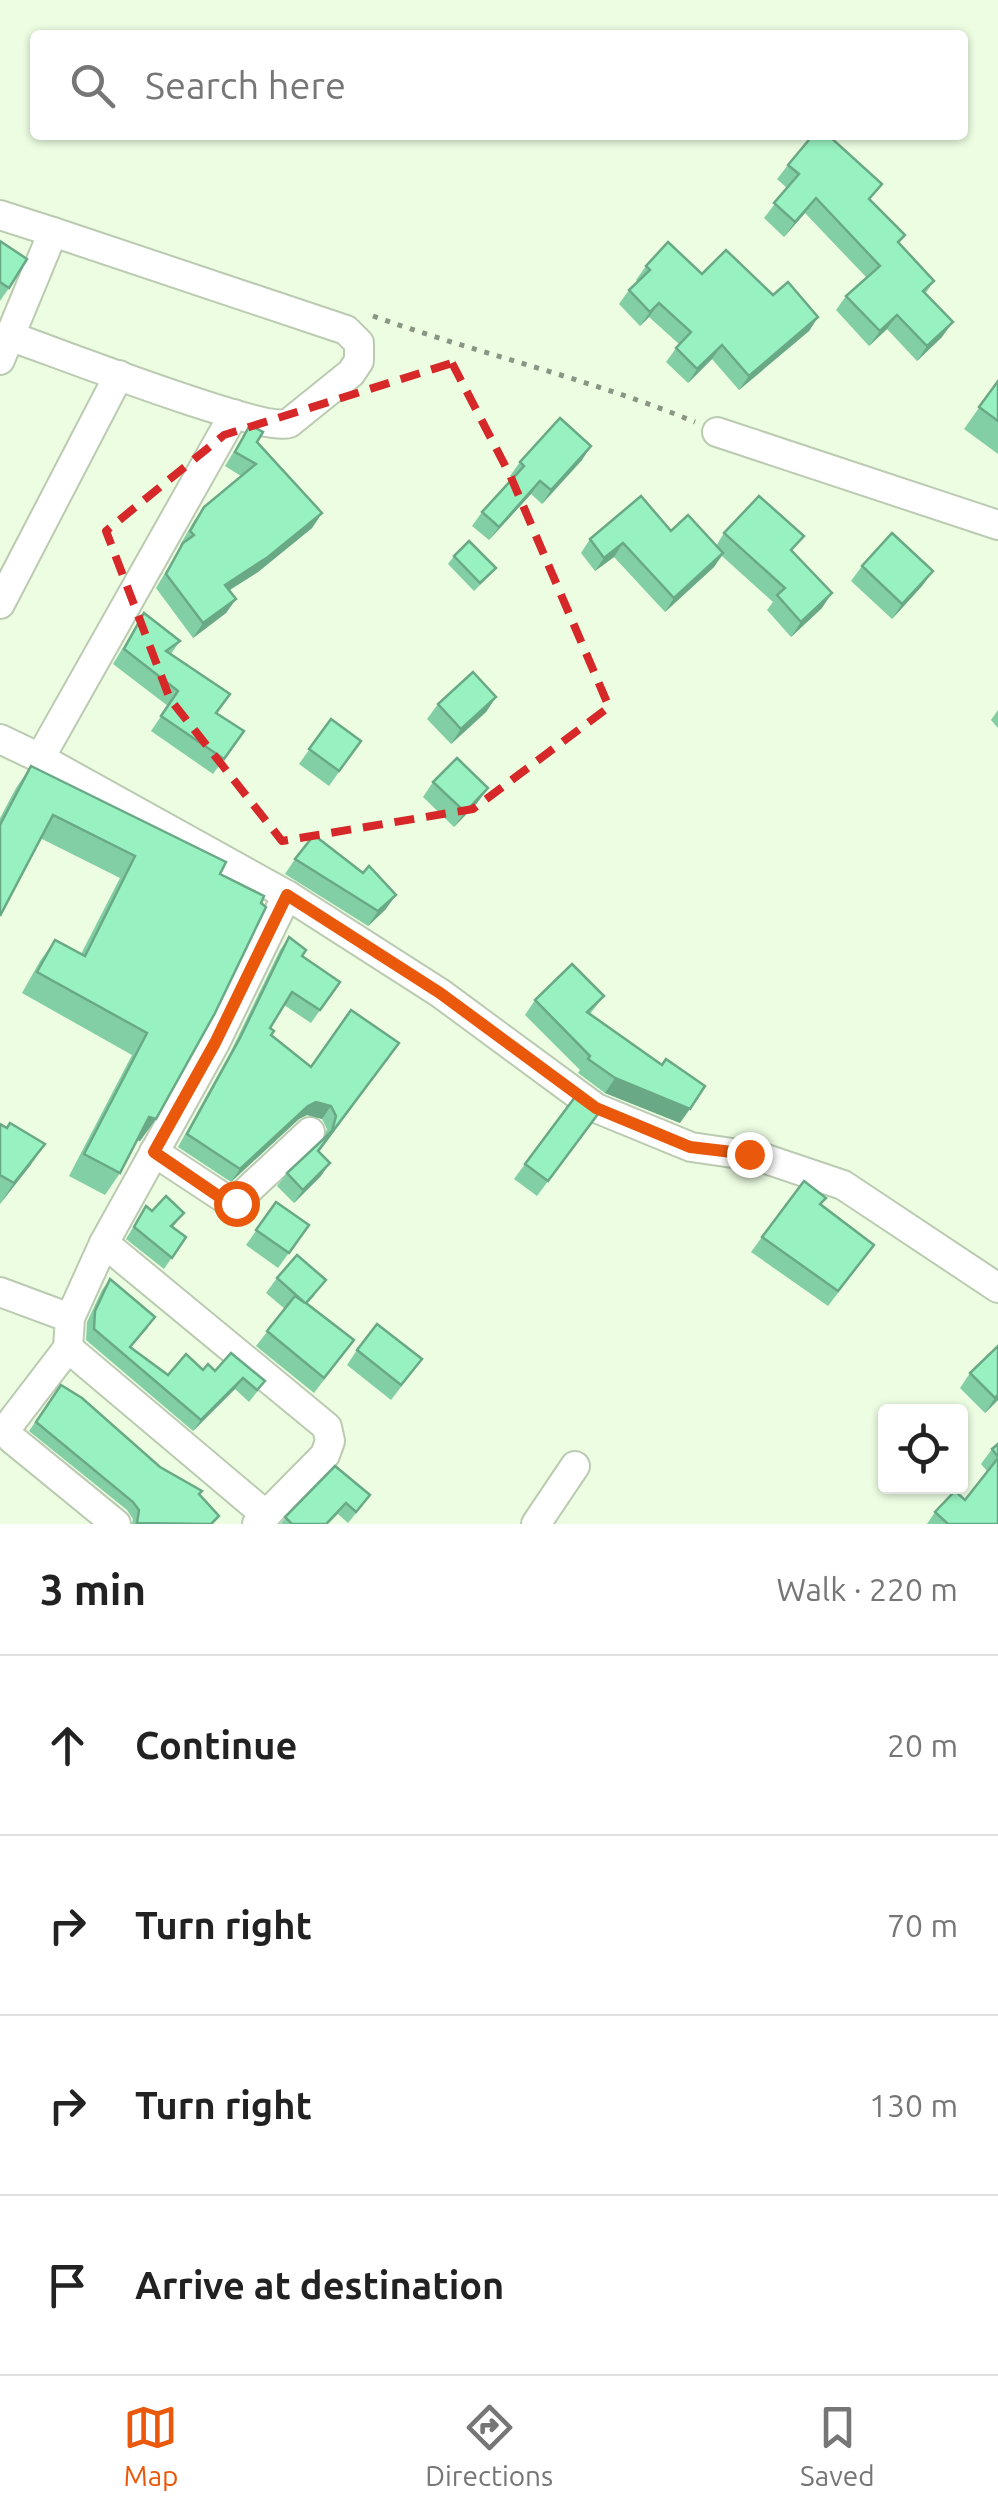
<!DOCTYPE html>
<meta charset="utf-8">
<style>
body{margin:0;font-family:Ubuntu,sans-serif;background:#f2f2f2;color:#222}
.controls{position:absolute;right:30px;bottom:30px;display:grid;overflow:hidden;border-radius:10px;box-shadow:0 2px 8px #0004}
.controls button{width:90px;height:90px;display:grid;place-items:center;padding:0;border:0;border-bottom:2px solid #e0e0e0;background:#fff;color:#222;font:50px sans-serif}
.stop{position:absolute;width:30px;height:30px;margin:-22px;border:8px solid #ea580c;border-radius:50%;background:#fff}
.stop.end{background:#ea580c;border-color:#fff;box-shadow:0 2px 10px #0008}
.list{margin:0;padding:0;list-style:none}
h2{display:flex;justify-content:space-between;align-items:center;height:130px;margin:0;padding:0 40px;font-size:42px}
h2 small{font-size:32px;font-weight:400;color:#767676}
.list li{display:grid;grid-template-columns:65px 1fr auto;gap:30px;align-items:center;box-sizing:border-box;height:180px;padding:0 40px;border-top:2px solid #e0e0e0}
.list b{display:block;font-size:38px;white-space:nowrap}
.list em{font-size:32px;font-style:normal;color:#767676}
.icon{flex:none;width:55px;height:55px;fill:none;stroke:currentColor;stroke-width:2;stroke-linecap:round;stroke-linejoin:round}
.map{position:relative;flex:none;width:998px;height:1524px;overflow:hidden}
.search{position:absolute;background:#fff;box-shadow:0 2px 8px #0004;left:30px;right:30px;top:30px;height:110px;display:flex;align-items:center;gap:25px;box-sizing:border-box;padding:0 35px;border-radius:10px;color:#767676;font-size:38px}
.sheet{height:850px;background:#fff}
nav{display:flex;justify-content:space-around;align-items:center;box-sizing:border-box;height:140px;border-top:2px solid #e0e0e0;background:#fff;font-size:28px;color:#767676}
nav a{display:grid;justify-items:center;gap:5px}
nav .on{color:#ea580c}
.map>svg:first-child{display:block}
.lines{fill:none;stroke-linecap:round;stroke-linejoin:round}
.street-casing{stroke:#bacbb1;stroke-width:32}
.path{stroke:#8a9583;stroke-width:5;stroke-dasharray:5 8;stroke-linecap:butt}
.street{stroke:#fff;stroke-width:28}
.wall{fill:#83cfa5}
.shaded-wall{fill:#6aa986}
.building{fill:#98f1c0;stroke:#6aa986;stroke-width:2.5}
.route{stroke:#ea580c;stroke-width:12}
.marked{fill:none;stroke:#d62828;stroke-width:8;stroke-dasharray:20 12;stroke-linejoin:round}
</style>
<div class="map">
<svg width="998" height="1524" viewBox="0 0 998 1524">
<rect width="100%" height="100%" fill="#ecfde2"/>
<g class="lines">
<g class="street-casing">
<g id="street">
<path d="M0,215L53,232L0,360"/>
<path d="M12,337C53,351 262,433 289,423L351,373L359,361V343L346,330L53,232"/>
<path d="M717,432L998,525"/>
<path d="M0,604L119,375"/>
<path d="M0,739L40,758L287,895L440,993L596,1108L691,1147L760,1157L843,1185L998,1288"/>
<path d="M40,758L234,414"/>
<path d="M154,1152L233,1204L310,1132"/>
<path d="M104,1243L327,1427L330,1441L325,1455L257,1524"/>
<path d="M0,1292L70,1318"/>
<path d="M68,1348L266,1515"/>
<path d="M116,1524L12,1439L8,1432L9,1425L68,1348L70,1318L104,1243L215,1043L287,895"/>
<path d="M536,1524L575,1466"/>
</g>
</g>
<path class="path" d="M373,316C479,354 591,379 695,422"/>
<use href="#street" class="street"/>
</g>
<g class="wall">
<path d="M788,165L870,200L905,235L899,243L934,281L925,294L942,337L917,361L887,329L869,346L836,310L846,296L866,277L805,213L784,237L764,218L787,188L777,179Z"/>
<path d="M0,241L9,288L0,301Z"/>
<path d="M646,266L702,274L773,295L818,317L809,331L739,390L712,359L688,383L666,362L679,344L649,317L640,326L619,304L629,290L638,282L636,280Z"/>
<path d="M998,381V454L964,429Z"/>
<path d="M250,425L257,442L322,513L312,528L258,572L230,590L236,599L226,613L193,638L156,588L181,546L180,545L194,521L204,507L241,476L225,466Z"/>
<path d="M582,460L542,504L531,494L489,540L472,526L482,512L513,478L510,476L520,462Z"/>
<path d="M671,531L716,546L724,533L793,552L822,608L791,637L767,610L773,602L722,556L714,567L665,612L614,557L595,571L581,553L590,539Z"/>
<path d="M454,556L490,575L474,591L448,564Z"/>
<path d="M862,566L933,571L922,586L892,619L851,581Z"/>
<path d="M144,613L180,641L171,654L216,713L244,731L213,774L151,731L168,706L113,664Z"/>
<path d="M496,697L486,712L451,744L427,719L438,704Z"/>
<path d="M998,710V728L991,720Z"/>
<path d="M331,719L361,741L329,786L299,764Z"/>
<path d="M31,766L220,874L156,1119L140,1141L137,1140L120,1173L105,1195L69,1176L132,1055L22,993L40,961L55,940L81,954L120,878L40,838L0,916V818L16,788Z"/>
<path d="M433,782L488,788L477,803L454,827L423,797Z"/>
<path d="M295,859L363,873L396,895L385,910L368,926L285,874Z"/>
<path d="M289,937L302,956L340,982L311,1023L284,1005L270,1028L271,1035L311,1067L399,1043L319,1152L321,1176L294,1203L277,1186L287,1173L324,1138L327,1129L322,1119L307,1115L299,1119L231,1182L178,1147L231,1051L280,950Z"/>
<path d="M604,996L590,1014L680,1123L605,1093L578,1073L580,1070L525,1015L535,1000Z"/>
<path d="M0,1124L45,1144L0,1204Z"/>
<path d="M590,1125L537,1196L514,1179L525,1164Z"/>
<path d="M276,1202L309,1225L278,1268L246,1245Z"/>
<path d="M821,1204L863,1260L828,1306L751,1252L762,1237Z"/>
<path d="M146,1206L152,1211L184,1213L173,1227L186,1237L164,1269L126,1239Z"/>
<path d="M277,1278L315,1295L307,1304L343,1355L314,1393L256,1346L285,1309L266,1293Z"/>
<path d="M110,1279L148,1328L131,1347L168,1375L203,1370L265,1381L257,1392L249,1402L235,1389L193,1431L86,1340L87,1322L102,1290Z"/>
<path d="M998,1346V1400L985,1413L960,1388L970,1373Z"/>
<path d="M357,1350L411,1374L391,1400L347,1365Z"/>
<path d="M61,1385L160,1467L199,1495L219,1516L213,1524H132L133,1519L127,1510L29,1431Z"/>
<path d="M998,1444V1524H927L935,1512L965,1500L987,1471L981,1464L992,1449Z"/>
<path d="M335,1466L362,1506L348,1523L338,1514L328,1524H280Z"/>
</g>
<g class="shaded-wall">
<path d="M816,198L805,213L784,237L795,222Z"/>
<path d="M659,303L649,317L640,326L650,312Z"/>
<path d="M897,315L887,329L869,346L880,331Z"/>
<path d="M818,317L809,331L739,390L749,376Z"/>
<path d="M953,322L942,337L917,361L927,346Z"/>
<path d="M722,345L712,359L688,383L697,369Z"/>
<path d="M591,446L582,460L542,504L551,490Z"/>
<path d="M540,481L531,494L489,540L499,527Z"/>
<path d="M322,513L312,528L258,572L215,599L225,585Z"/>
<path d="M623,543L614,557L595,571L604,558Z"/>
<path d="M723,553L714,567L665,612L674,598Z"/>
<path d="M933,571L922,586L892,619L902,604Z"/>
<path d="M832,593L822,608L791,637L801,622Z"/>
<path d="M236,599L226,613L193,638L203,623Z"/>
<path d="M496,697L486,712L451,744L461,729Z"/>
<path d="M488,788L477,803L454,827L465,812Z"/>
<path d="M396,895L385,910L368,926L378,911Z"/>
<path d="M615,1078L690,1109L680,1123L605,1093Z"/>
<path d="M316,1102L331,1106L322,1119L307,1115L299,1119L231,1182L240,1169L308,1106Z"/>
<path d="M149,1117L156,1119L140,1141L134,1139Z"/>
<path d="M45,1144L30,1166L0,1204L14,1183Z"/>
<path d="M330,1163L321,1176L294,1203L303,1190Z"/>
<path d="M243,1378L235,1389L193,1431L201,1420Z"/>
<path d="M998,1395V1400L985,1413L995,1398Z"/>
</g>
<g class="building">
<path d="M813,135H828L882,184L869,199L905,235L898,242L934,281L923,291L953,322L927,346L897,315L880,331L846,296L880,266L816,198L795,222L774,203L799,174L788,165Z"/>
<path d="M0,241L27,259L9,288L0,282Z"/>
<path d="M668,242L702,274L726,250L773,295L788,282L818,317L749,376L722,345L697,369L676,348L691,332L659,303L650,312L629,290L650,270L646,266Z"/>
<path d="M998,381V421L979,407Z"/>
<path d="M560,418L591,446L551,490L540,481L499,527L482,512L524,466L520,462Z"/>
<path d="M250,425L263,432L257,442L322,513L268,557L225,585L236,599L203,623L166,574L183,543L194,535L190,531L204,507L256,464L235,452Z"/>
<path d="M641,496L671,531L688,515L723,553L674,598L623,543L604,558L590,539Z"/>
<path d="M759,496L804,536L791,550L832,593L801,622L777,595L785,588L724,533Z"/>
<path d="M892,533L933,571L902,604L862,566Z"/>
<path d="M469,541L496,568L480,583L454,556Z"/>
<path d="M144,613L180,641L166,651L230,694L216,713L244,731L224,759L161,716L178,691L124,649Z"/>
<path d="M473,672L496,697L461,729L438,704Z"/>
<path d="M331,719L361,741L339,771L309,749Z"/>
<path d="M457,758L488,788L465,812L433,782Z"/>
<path d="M31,766L226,862L220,874L264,896L261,903L266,907L215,1013L156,1119L149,1117L120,1173L84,1154L147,1033L37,972L55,940L85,956L135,856L53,815L0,916V825Z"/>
<path d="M314,835L363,873L369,866L396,895L378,911L295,859Z"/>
<path d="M289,937L306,950L302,956L340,982L320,1010L292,992L270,1028L274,1031L271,1035L311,1067L351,1010L399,1043L318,1151L330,1163L303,1190L287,1173L332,1131L336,1116L331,1106L316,1102L308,1106L240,1169L187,1134L240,1038Z"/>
<path d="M572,964L604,996L587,1012L662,1065L666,1059L705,1086L690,1109L615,1078L588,1059L590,1056L535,1000Z"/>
<path d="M578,1093L601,1110L548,1181L525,1164Z"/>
<path d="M10,1123L45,1144L14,1183L0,1175V1124L7,1128Z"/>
<path d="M804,1181L826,1198L820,1204L874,1245L838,1291L762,1237Z"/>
<path d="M166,1196L184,1213L171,1226L186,1237L172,1258L134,1227L146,1206L152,1211Z"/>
<path d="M276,1202L309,1225L289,1253L256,1230Z"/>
<path d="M297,1255L326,1280L306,1303L354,1340L324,1378L267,1331L295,1296L305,1303L277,1278Z"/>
<path d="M110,1279L155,1317L130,1347L168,1375L186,1354L203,1370L208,1364L215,1371L231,1353L265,1381L257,1390L243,1378L201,1420L94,1329L95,1311Z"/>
<path d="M377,1324L422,1359L401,1385L357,1350Z"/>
<path d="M998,1346V1395L995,1398L970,1373Z"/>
<path d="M61,1385L82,1398L160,1467L202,1491L199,1494L219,1516L211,1524L137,1523L139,1510L133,1502L36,1422Z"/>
<path d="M998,1444V1457L992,1449Z"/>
<path d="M998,1458V1524H948L935,1512L955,1491L965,1500Z"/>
<path d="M335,1466L370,1495L356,1512L346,1503L326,1524H292L285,1517Z"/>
</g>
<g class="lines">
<path class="route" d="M236,1203L230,1204L154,1152L215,1043L287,895L440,993L596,1108L690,1147L749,1154"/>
</g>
<path class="marked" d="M452,363L510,475L609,707L473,809L282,841L170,699L106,531L224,435Z"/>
</svg>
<div class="controls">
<button><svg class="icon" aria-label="locate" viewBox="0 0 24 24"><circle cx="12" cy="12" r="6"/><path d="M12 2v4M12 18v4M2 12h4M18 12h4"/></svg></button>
</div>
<div class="stop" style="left:236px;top:1203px"></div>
<div class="stop end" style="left:749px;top:1154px"></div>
<div class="search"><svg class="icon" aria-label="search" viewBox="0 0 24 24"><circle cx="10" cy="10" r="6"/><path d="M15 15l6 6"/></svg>Search here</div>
</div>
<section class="sheet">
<h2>3 min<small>Walk · 220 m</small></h2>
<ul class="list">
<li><svg class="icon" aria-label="ahead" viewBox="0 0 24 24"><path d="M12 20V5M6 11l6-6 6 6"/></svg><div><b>Continue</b></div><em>20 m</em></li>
<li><svg class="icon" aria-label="right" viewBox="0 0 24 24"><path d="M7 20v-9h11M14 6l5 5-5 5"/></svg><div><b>Turn right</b></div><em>70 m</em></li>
<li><svg class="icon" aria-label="right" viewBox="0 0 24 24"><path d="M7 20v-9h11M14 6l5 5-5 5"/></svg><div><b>Turn right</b></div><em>130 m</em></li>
<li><svg class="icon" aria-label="arrive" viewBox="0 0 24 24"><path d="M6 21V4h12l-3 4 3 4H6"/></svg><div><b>Arrive at destination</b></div></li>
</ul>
</section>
<nav>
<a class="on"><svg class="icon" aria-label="map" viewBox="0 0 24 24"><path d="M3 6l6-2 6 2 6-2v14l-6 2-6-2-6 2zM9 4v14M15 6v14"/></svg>Map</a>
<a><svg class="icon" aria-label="directions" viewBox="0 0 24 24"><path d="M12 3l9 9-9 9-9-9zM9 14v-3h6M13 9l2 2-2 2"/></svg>Directions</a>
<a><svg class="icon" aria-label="saved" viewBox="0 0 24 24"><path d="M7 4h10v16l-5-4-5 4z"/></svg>Saved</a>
</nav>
